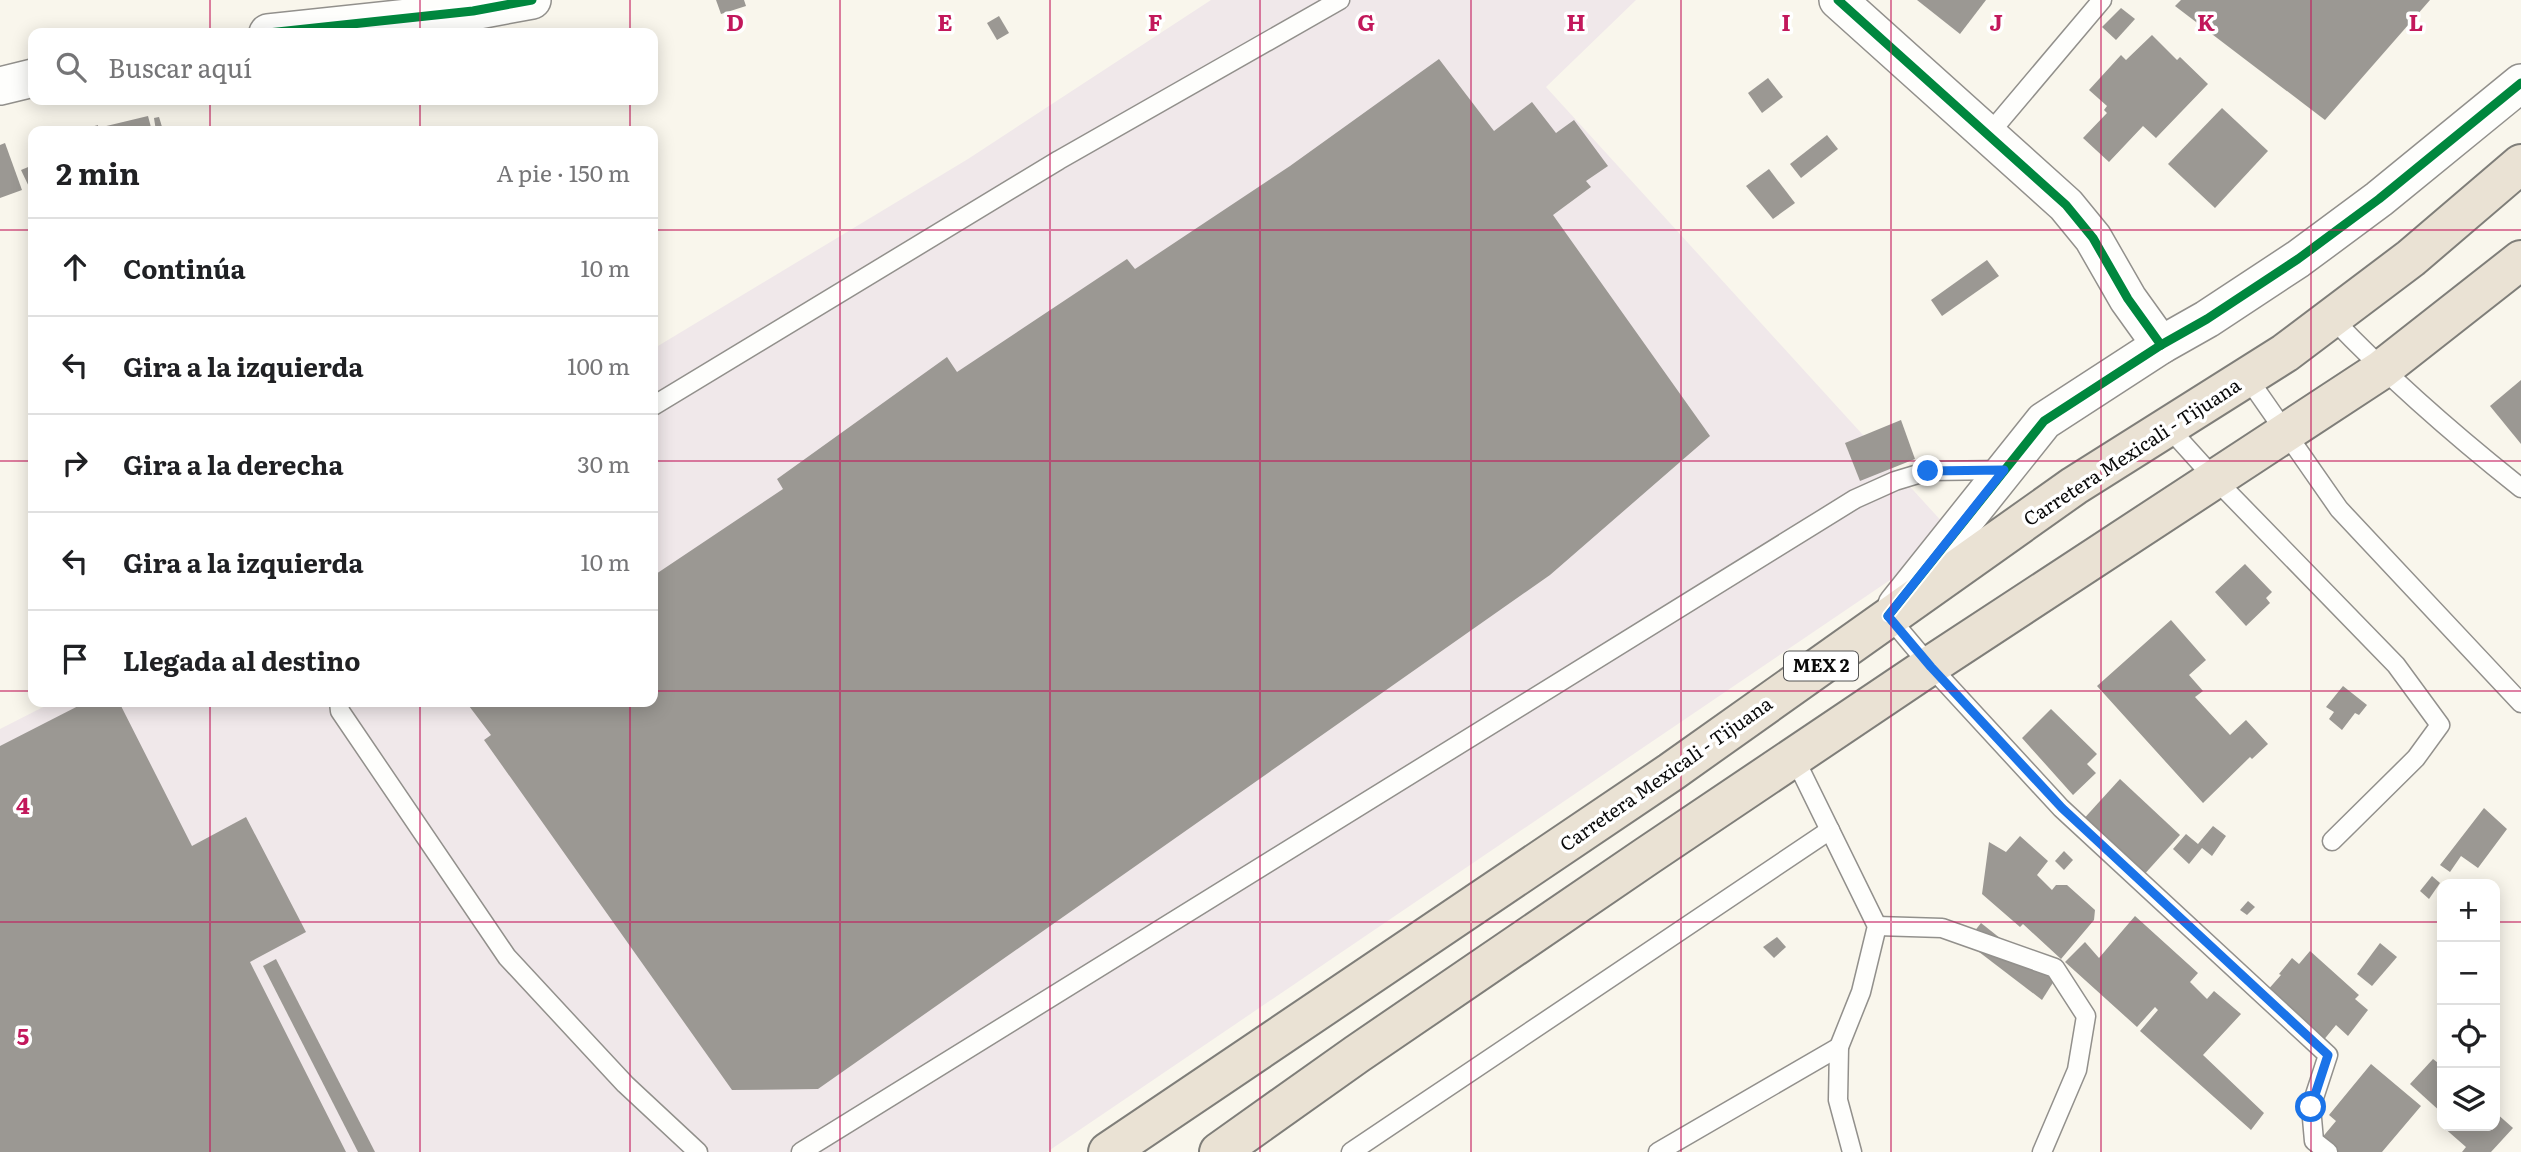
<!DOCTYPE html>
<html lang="es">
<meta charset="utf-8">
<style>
body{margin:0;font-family:Literata,serif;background:#f6f6f6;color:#202124}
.controls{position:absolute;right:21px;bottom:21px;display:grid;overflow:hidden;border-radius:14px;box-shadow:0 4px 18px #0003}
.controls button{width:63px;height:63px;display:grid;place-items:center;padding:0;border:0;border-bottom:2px solid #e0e0e0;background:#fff;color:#202124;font:35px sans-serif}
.stop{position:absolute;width:21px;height:21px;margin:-16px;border:5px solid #1a73e8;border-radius:50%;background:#fff}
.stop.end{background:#1a73e8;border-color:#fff;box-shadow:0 2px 7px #0008}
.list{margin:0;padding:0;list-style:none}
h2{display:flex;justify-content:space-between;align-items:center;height:91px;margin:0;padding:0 28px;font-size:30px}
h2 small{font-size:23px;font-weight:400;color:#757577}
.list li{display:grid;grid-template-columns:46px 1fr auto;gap:21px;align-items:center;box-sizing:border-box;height:98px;padding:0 28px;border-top:2px solid #e0e0e0}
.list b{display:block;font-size:26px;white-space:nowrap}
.list em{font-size:23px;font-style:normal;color:#757577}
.icon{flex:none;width:38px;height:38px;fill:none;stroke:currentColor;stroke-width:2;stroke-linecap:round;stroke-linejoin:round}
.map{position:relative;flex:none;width:2521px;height:1152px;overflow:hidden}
.search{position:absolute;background:#fff;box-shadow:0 4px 18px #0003;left:28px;top:28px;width:630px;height:77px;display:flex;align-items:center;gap:18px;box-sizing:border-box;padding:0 24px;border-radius:14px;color:#757577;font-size:26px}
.panel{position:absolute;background:#fff;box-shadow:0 4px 18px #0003;left:28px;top:126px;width:630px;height:581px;border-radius:14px}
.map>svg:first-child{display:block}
.industrial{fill:#f0e8ea}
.building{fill:#9b9893}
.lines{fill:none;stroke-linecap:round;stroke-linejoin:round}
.service-casing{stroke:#92908c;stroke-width:21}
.minor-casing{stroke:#92908c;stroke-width:40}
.trunk-casing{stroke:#7f7e79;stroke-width:42}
.service{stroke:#fefefc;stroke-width:18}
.minor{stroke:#fefefc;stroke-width:37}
.trunk{stroke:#eae2d4;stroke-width:38}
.cycleway-casing{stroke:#fff;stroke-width:13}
.cycleway{stroke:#00873e;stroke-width:9}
.route{stroke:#1a73e8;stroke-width:9}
.grid{fill:none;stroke:#c2185b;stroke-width:2;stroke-opacity:0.55}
.labels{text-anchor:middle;stroke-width:7;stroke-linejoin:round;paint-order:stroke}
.shield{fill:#fff;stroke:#545454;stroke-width:2}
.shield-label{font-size:18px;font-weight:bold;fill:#0a0a0a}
.street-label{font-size:19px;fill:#0a0a0a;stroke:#fff}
.grid-label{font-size:23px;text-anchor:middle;font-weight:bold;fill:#c2185b;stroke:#fff;stroke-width:7;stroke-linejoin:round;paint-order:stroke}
</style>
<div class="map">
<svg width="2521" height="1152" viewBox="0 0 2521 1152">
<rect width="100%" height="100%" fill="#f9f6ec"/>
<path class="industrial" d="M1211,0H1636L1546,87L1955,536L1047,1152H0V729L53,702H653V349L968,159Z"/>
<g class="building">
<path d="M716,0H744L746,6L721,14Z"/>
<path d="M1917,0H1986L1960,34Z"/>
<path d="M2181,0H2430L2325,120L2175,6Z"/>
<path d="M2121,8L2135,19L2116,40L2102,27Z"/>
<path d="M999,16L1009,33L997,40L987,23Z"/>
<path d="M2152,35L2177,60L2180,57L2208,84L2156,138L2143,126L2109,162L2083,138L2107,113L2104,110L2107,106L2089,90L2121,55L2126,60Z"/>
<path d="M1439,59L1494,131L1532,102L1556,133L1574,120L1608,166L1586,181L1591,187L1553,215L1710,436L1550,575L818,1089L732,1090L484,740L491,735L466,702H653V576L783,489L777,479L947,357L957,372L1127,259L1135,269L1290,166Z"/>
<path d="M1768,78L1783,97L1762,113L1748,93Z"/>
<path d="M2222,108L2268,151L2215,208L2168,164Z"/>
<path d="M148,116L152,131H77L98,125V128Z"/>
<path d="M159,117L163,130L156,131L154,118Z"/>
<path d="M1827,135L1838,149L1801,178L1790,164Z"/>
<path d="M5,143L22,190L0,198V145Z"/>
<path d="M33,165V189L31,191L21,170Z"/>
<path d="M1769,169L1795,203L1773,219L1746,186Z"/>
<path d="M1987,260L1999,276L1942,316L1931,300Z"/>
<path d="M2521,380V444L2490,406Z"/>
<path d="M1901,420L1915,459L1860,481L1845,443Z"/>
<path d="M2245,564L2272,592L2266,598L2270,603L2246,626L2215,592Z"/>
<path d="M2171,620L2206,660L2189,675L2203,691L2195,697L2230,735L2246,720L2268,744L2252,759L2250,757L2203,803L2097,686Z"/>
<path d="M2343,686L2367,705L2359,715L2355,713L2342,730L2329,719L2334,712L2326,707Z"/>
<path d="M86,702H119L192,846L246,817L306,932L250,962L346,1152H0V746Z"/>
<path d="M2051,709L2097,754L2087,764L2096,773L2073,795L2022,738Z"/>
<path d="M2120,779L2180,835L2141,878L2080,823Z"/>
<path d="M2484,808L2507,829L2478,868L2461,856L2450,872L2440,865Z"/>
<path d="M2213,826L2226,836L2212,856L2202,848L2189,864L2173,849L2186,834L2198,844Z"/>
<path d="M2020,836L2048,861L2037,875L2052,890L2056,885H2067L2095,910L2094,920L2061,959L2023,924L2020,927L1982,894L1989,842L2006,852Z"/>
<path d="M2064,851L2073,860L2064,870L2055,861Z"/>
<path d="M2432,876L2440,883L2429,899L2420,891Z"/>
<path d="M2248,901L2255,907L2247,915L2240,910Z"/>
<path d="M2135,916L2198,973L2190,982L2207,999L2214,991L2241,1014L2203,1055L2264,1113L2251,1130L2140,1031L2158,1010L2155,1007L2137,1027L2065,962L2085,942L2099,958Z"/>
<path d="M1981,923L2054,981L2042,1000L1966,942Z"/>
<path d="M1777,937L1786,947L1774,958L1763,947Z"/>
<path d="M2380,943L2397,957L2372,986L2357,974Z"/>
<path d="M2310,951L2359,995L2355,999L2368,1010L2348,1036L2336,1025L2322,1042L2266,992L2281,975L2279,974L2292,958L2299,964Z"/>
<path d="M276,959L375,1152H358L263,966Z"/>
<path d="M2433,1059L2442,1066V1113L2410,1084Z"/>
<path d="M2371,1064L2421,1106L2382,1152H2310L2336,1121L2329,1115Z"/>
<path d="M2495,1112L2513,1128L2491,1152H2462L2466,1147L2442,1126H2495Z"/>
</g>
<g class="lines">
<g class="service-casing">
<g id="service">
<path d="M1988,135L2102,0"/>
<path d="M2332,318C2392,381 2453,434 2521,488"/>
<path d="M2247,377L2339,509L2521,703"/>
<path d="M653,406L1059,160L1340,0"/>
<path d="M2168,427L2215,479L2396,665L2440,725L2416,758L2332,841"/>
<path d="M1888,616L1931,667L2061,808L2328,1055L2311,1107L2314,1141L2328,1152"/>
<path d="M339,702L340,711L507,957L625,1084L698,1152"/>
<path d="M1794,757L1877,926L1861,992L1839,1047L1838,1100L1852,1152"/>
<path d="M1877,926L1942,928L2055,968L2086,1016L2077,1070L2042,1152"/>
<path d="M801,1152L1855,499L1895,481L1928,471L2004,470"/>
<path d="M1351,1152L1830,830"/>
<path d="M1658,1152L1839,1047"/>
</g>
</g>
<g class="minor-casing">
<g id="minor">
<path d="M1838,0L2066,205L2093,238L2128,299L2161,345"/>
<path d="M268,33L473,11L532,0"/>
<path d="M0,86L33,78"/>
<path d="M1897,605L2044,421L2161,345L2207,319L2298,259L2379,199L2521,83"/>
</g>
</g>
<g class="trunk-casing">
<g id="trunk">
<path d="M1108,1152L1671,772L2074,486L2285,353L2411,258L2521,164"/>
<path d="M1219,1152L1357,1054L1647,856L1919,673L2381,370L2521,260"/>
</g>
</g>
<use href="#service" class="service"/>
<use href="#minor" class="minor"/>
<use href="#trunk" class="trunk"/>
<g class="cycleway-casing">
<g id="cycleway">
<path d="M1838,0L2066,205L2093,238L2128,299L2161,345"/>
<path d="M268,33L473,11L532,0"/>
<path d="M1888,616L2044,421L2161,345L2207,319L2298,259L2379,199L2521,83"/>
</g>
</g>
<use href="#cycleway" class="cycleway"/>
</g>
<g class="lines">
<path class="route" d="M1928,471L2004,470L1888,616L1931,667L2062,808L2328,1055L2311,1107"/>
</g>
<path class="grid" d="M210,0V33M420,0V33M630,0V33M840,0V1152M1050,0V1152M1260,0V1152M1471,0V1152M1681,0V1152M1891,0V1152M2101,0V1152M2311,0V1152M210,100V131M420,100V131M630,100V131M0,230H33M653,230H2521M0,461H33M653,461H2521M0,691H33M653,691H2521M210,702V1152M420,702V1152M630,702V1152M0,922H2442M2495,922H2521"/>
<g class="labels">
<rect class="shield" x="1784" y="651.5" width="74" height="29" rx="5"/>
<g class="shield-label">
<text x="1821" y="672">MEX 2</text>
</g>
<g class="street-label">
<text transform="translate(2132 452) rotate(-33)" y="7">Carretera Mexicali - Tijuana</text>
<text transform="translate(1666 774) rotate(-35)" y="7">Carretera Mexicali - Tijuana</text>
</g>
</g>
<g class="grid-label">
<text x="735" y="31">D</text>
<text x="945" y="31">E</text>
<text x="1155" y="31">F</text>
<text x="1366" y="31">G</text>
<text x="1576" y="31">H</text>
<text x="1786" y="31">I</text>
<text x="1996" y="31">J</text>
<text x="2206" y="31">K</text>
<text x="2416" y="31">L</text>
<text x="23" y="814">4</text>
<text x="23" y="1045">5</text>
</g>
</svg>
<div class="controls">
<button>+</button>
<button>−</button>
<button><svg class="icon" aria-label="locate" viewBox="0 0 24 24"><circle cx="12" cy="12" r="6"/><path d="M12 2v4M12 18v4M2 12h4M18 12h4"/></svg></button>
<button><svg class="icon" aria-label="layers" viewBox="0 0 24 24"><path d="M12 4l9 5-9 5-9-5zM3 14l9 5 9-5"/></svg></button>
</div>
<div class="stop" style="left:2311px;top:1107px"></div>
<div class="stop end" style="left:1928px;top:471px"></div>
<div class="search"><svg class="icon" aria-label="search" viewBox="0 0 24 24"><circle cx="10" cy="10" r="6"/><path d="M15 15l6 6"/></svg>Buscar aquí</div>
<section class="panel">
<h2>2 min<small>A pie · 150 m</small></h2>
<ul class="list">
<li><svg class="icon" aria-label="ahead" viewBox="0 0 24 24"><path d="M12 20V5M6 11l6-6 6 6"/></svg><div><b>Continúa</b></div><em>10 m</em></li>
<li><svg class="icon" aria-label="left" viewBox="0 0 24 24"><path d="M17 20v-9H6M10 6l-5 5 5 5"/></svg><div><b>Gira a la izquierda</b></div><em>100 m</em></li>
<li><svg class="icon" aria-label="right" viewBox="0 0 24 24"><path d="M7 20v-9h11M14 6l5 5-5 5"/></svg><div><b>Gira a la derecha</b></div><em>30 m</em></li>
<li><svg class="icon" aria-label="left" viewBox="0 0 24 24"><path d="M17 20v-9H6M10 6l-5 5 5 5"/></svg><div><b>Gira a la izquierda</b></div><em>10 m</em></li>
<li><svg class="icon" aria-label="arrive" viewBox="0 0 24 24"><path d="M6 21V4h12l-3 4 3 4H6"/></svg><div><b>Llegada al destino</b></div></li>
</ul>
</section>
</div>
